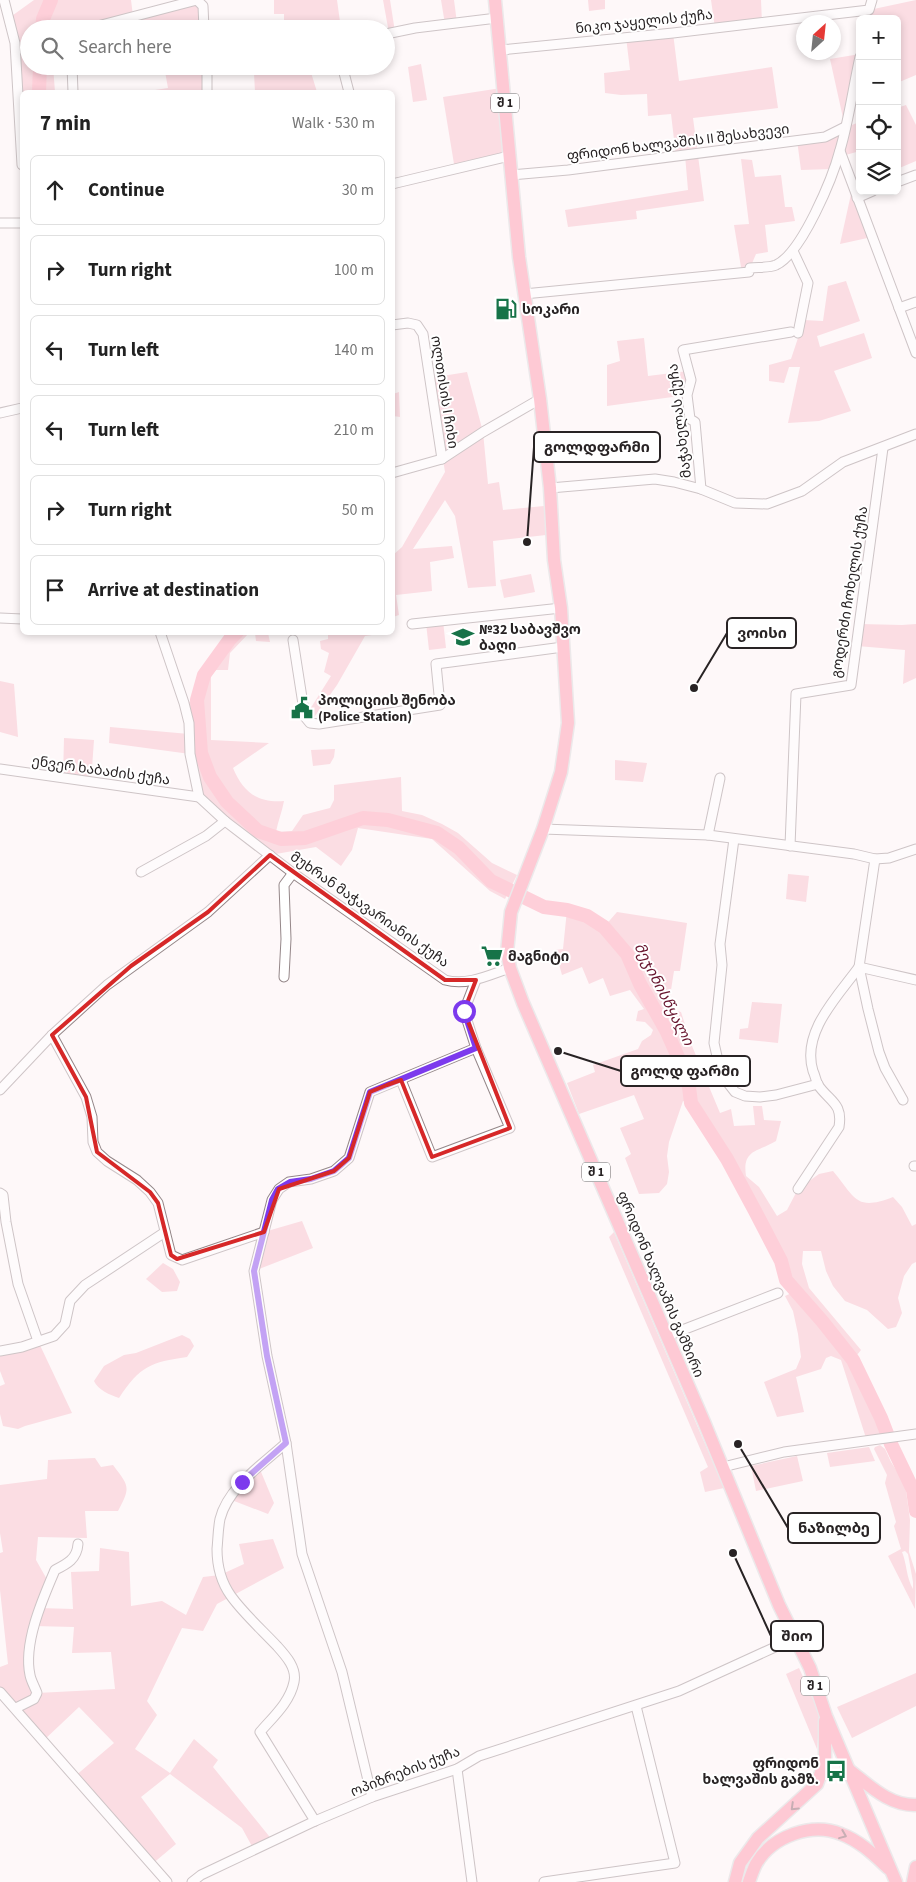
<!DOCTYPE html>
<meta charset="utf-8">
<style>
body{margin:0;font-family:"Source Sans 3","Noto Sans Georgian",sans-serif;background:#f2f2f2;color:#222}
.controls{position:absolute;right:15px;top:15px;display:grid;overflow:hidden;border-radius:8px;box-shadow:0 2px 8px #0003}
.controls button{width:45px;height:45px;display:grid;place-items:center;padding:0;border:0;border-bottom:1px solid #e0e0e0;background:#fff;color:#222;font:25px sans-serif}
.compass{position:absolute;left:796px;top:15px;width:45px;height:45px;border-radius:50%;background:#fff;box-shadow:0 2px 8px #0003;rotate:27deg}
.stop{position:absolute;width:15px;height:15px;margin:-11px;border:4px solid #7c3aed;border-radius:50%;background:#fff}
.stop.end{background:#7c3aed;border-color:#fff;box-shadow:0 1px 5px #0008}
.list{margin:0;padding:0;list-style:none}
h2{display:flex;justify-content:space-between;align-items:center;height:65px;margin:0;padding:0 20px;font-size:21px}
h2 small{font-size:16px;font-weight:400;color:#767676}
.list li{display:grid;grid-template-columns:32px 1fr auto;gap:15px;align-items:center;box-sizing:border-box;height:70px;margin:0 10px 10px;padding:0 10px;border:1px solid #e0e0e0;border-radius:8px}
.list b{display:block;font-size:19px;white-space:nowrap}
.list em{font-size:16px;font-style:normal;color:#767676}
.icon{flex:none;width:28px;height:28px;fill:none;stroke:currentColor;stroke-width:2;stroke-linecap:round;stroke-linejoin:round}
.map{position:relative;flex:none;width:916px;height:1882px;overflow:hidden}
.search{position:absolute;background:#fff;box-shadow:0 2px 8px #0003;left:20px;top:20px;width:375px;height:55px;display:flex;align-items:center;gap:12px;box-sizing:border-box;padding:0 18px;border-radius:28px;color:#767676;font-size:19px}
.panel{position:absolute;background:#fff;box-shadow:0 2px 8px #0003;left:20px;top:90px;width:375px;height:545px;border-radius:8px}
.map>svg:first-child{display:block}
.green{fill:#f8bdc7;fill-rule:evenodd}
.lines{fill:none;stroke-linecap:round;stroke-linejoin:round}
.river{stroke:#fe9eb1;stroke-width:14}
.minor-casing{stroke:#958789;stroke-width:11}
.highway-casing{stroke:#d8d7d8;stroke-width:15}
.minor{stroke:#fff;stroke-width:9}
.highway{stroke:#fe91a7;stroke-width:12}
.oneway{stroke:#88545f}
.route{stroke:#7c3aed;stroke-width:6}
.marked{fill:none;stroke:#d62828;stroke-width:4;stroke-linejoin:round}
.labels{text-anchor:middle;stroke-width:4;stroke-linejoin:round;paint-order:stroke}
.shield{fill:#fff;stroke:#686566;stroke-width:1}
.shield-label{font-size:12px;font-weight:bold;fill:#282324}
.street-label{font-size:14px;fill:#282324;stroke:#fff}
.poi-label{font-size:14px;font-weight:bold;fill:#282324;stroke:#fff;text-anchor:start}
.water-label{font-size:15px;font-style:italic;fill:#68162f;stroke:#fff}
.leader{fill:none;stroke:#282324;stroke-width:2}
.callout-dot{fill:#282324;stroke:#fff;stroke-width:2}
.callout{fill:#fff;stroke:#282324;stroke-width:2}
.callout-label{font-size:15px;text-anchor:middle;font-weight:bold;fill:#282324}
</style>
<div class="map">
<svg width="916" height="1882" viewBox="0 0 916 1882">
<rect width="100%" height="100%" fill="#fef8f9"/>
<g class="green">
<path d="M34,0H131L133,16L197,0L204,29H116V21L86,29H29V66H53L55,92H22V165L9,18Z"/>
<path d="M274,0H337L341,29H284V14H274Z"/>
<path d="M383,0H390L395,32L389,33Z"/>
<path d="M441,0H454L457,23L445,24Z"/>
<path d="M588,0H605V9L589,11Z"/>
<path d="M711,0H761L762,23L715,28Z"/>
<path d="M916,0V75L897,83V65L901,64L897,46V19H868L869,10Z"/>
<path d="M673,33L679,81L772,67L778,108L693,118L704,201L636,211L637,219L568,227L565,210L688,190L685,155L676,156L671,114L648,116L647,94L621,95L605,93L604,73L630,70L626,37Z"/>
<path d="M860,54L846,127L860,122V151L842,156L833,169L801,170L797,140L845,127L830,59Z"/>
<path d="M421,64L427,100L413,102L408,67Z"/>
<path d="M164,66H207V92H142L168,88Z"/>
<path d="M274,66H309L317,92H255L254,73L274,71Z"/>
<path d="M501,88L506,154L455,170L443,97Z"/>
<path d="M906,105L916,125V161L897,169V108Z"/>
<path d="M741,159L752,160L755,177L781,175L785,207H792L795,221L765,225L768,252L756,254L750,268L742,273L734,225L749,224Z"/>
<path d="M853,185L872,237L840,244Z"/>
<path d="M846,281L860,321L817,336L820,347L864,333L872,358L834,371L851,411L819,421L788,423L800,367H789L784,383L769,381V365L791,359L804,320L823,321L828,286Z"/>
<path d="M644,338L648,376L688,371L687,395L607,406V365L620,361L617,341Z"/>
<path d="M467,372L483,432L488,484L499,482L503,510L544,506L546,535L493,541L496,586L468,588L455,516L445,500L413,549L452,546L454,558L430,562L432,591L396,595L399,615L393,617V555L402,547L445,472L430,378Z"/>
<path d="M399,392L400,417L393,416V394Z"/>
<path d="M531,574L535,592L504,598L500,580Z"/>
<path d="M443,621L446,648L429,650L426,623Z"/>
<path d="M860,624L902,625L916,624V678L903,684L905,650L857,646Z"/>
<path d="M237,633H249L230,653L228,670H216L211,676V740L269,743L233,768C243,792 257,803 284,801C282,812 278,821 276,832L292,831L303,815L330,808L334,800V785L401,777L402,811L422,815L442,824L458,833L492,863L517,875L505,899L490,891L432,839L358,828L352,850L341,866L316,847L270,855L199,797L190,754L109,743L110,727L189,734L184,703L197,700L204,675L230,639Z"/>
<path d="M255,633H268L270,642L256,641Z"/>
<path d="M328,633H379V634L365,636L337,685L310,723L305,717L331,676L324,672L329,653L321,649L320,641L328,639Z"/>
<path d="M0,681L14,684L18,737L0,732Z"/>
<path d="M64,738L94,740L91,782L63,778Z"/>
<path d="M335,749L334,757L330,764L313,766L311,750Z"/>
<path d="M615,760L647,763L643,782L615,780Z"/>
<path d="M788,874L809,876L806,902L786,899Z"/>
<path d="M567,910L587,916L604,927L617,912L687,923L680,971H674L668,1009L681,1012L692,1046L720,1113L731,1109L734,1126L755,1125L753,1106H762L764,1120L781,1121L776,1141C758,1152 742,1149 746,1176L759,1187L777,1216L787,1210L798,1189L819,1174L833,1171C855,1197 855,1212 893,1197L902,1207L912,1226L916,1224V1262L912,1264L904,1276L898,1298L902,1313L896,1327L888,1329L867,1310L845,1301L833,1286L826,1271L821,1251H803L802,1264L809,1288L861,1350L853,1360L849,1361L883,1435L866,1438L841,1360L831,1356L826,1358L821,1369L796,1377L804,1412L777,1417L764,1382L796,1369L801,1357L798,1334L793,1311L785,1296L796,1291L786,1280L781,1261L727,1159L691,1103L683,1101L669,1142L667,1156L669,1172L667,1184L659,1193L639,1194L625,1158L631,1154L620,1128L644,1119L634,1095L579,1114L567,1083L595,1072L593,1065L638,1049L642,1041L651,1035L653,1030L645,1022L636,1021L638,1011L644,1009L630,990L610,996L603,978L589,984L582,967L562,975L555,950L563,949Z"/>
<path d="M752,1002L782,1004L778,1043L739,1039L740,1029L748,1028Z"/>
<path d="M302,1221L313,1248L254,1271L264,1232Z"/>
<path d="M614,1232L724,1488L705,1492L700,1472L708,1467L609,1237Z"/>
<path d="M163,1263L173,1269L180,1282L177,1291L162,1292L146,1279Z"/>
<path d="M182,1335L190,1339L194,1346L187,1357C151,1362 140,1366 119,1398C110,1395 98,1390 94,1381L104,1366L124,1355L136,1353Z"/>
<path d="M38,1341L72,1413L25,1426L18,1429L3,1426L0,1414V1386L5,1384L0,1371V1351Z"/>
<path d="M880,1445L885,1449L891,1462L905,1484L910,1520L909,1552L916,1574L915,1609L888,1556L901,1549L894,1526L896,1522L885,1483L887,1475L874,1449L875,1447ZM905,1551L908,1554L913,1582V1589C906,1577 907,1564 902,1552Z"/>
<path d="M869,1447L875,1461L830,1467L827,1453Z"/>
<path d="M797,1456L803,1481L756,1491L751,1466Z"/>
<path d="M95,1458L101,1467L113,1465C129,1486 131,1487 118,1511H85L87,1538L38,1537L36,1560L49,1583L39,1608L73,1609L71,1572L99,1571L100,1548L129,1552L131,1606L162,1601L186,1615L203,1577L220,1575L244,1564L239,1544L273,1539L284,1568L217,1604L203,1631L182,1628L147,1701L157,1715L135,1749L170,1773L194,1739L218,1760L213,1767L273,1841L254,1850L242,1828L170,1774L141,1797L176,1844L151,1865L74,1777L114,1743L79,1707L43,1741L0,1692V1667L8,1664L0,1590V1553L3,1552L0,1533V1485L47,1479L48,1460ZM34,1626L74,1627L72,1653L111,1652L115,1689L37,1693L29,1653Z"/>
<path d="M259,1467L274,1503L268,1514L229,1499Z"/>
<path d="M799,1668L820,1715L817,1749L786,1674Z"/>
<path d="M916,1673V1706L852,1738L837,1707Z"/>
</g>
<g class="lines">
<g class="river">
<path d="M42,29L43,19L51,0"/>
<path d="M39,92L40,66"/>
<path d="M237,632L230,639L204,675L197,700L201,753L210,777L227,802L258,831L281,839L305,838L363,818L388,820L437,833L459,848L491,881L544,907L567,910L587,916L604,927L627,954L640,984L666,1030L682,1066L689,1087L691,1103L727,1159L755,1211L781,1261L786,1280L822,1321L853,1360L881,1418L891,1444L913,1490L916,1511"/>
</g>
<g class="minor-casing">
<g id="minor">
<path d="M4,0L15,43L22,165"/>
<path d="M86,29L197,0L203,6L204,29"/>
<path d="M386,34L415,28L497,18"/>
<path d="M501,50L673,33L869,10L872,0"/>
<path d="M72,66L73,92"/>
<path d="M207,66V92"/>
<path d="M343,69L349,92"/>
<path d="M840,151L916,353"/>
<path d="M511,175L568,170L825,137L845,127"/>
<path d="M897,182L916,175"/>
<path d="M392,184L509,156"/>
<path d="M857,198L873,191"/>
<path d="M0,223H22"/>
<path d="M793,251L808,283L798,333"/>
<path d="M524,294L749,272L750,268C758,267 769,268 776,265C802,253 833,177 840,150C849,120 853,88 860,57"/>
<path d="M899,308L916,302"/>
<path d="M392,325L408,323L417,325L423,334L442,459"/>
<path d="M0,413L22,408"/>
<path d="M392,473L442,459L483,432L540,399"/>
<path d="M550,488L655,479L674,482L701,489L735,503L767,504L802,491L843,462L916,434"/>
<path d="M701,489L695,422L690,419L687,395L691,380L683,350L791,332"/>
<path d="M0,618L22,619"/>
<path d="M412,624L561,608"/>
<path d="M160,632L184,703L189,723L190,754L199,797L225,821L293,873L445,980C468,986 489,975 510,968"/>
<path d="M293,640L305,717L310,723L319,724L440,705L436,664L563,647"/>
<path d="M0,769L199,797"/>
<path d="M543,829L708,835L854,854L875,859L889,858L916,849"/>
<path d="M708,835L720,778"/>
<path d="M734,839L720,944L722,965L714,1043L721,1074L735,1092L745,1096L760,1097L776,1095L818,1084"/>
<path d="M790,846L796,694L851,685L883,448"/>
<path d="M875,859L859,967L868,1009L879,1052L885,1068L903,1100"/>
<path d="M141,872L206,836L225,821"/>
<path d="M284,977L286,939L284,885L293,873"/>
<path d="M52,1035L86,1097L92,1117L93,1142L97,1152L107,1161L137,1180L150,1192L158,1203L171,1255L182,1260L264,1232"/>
<path d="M401,1080L432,1157L510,1128L476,1048L464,1011L476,980"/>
<path d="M0,1090L52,1035L107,985L208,912L270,855"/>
<path d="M914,1166H916"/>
<path d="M798,1189L839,1127C843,1103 830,1102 818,1085C816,1081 815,1075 813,1071C801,1032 838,996 859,967L916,980"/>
<path d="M0,1193L3,1195L6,1222L18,1284L38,1341"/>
<path d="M667,1336L778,1293"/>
<path d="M0,1351L22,1347L54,1336L65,1324L70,1301L85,1285L165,1232"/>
<path d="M286,1443C263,1464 228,1487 220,1519C218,1529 218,1539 217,1549C217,1566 221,1582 231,1596C244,1614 262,1630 277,1646C286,1656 297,1668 294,1682C290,1702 273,1717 260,1732L315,1821"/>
<path d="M723,1467L784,1452L916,1434"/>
<path d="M0,1692L167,1882"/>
<path d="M16,1708L34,1699L37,1693C35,1687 31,1681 30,1675C23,1643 43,1598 55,1570C67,1564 77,1559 78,1544"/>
<path d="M457,1769L472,1882"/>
<path d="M372,1797L342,1672L302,1554L286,1443L267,1356L254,1271L272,1200L279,1189L289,1182L311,1179L334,1171L349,1158L370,1092L476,1048"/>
<path d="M192,1882L201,1875L315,1821L372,1797L457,1769L479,1756L679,1691L795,1638"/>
<path d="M544,1882L675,1863L636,1706"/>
</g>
</g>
<g class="highway-casing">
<g id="highway">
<path d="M495,0L519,257L540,399L550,488L554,560L561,608L568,723L561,772L543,829L511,912L507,952L510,968L523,1003L704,1422L779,1605L810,1668L826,1716L896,1882"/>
<path d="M849,1770C869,1785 889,1806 916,1805"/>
<path d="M735,1882L740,1863L758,1838L817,1784L825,1761V1721"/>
<path d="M749,1882C751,1876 753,1870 756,1864C772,1836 812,1822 841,1834C860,1841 874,1855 888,1868"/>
<path d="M913,1882L916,1867"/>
</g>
</g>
<use href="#minor" class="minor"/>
<use href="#highway" class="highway"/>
</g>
<defs><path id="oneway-chevron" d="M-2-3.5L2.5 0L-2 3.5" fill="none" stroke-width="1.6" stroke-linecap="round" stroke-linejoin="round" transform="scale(1.25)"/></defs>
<g class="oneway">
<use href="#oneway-chevron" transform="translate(794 1807) rotate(136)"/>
<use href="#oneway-chevron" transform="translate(843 1835) rotate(22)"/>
</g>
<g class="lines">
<path class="route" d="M242,1482L286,1443L267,1356L254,1271L272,1200L278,1189L290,1182L311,1179L334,1171L349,1158L370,1092L476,1048L464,1011"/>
</g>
<path d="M0 0H916V1882H0ZM270,855L445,980H476L464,1011L510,1128L432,1157L401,1080L387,1085L370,1092L349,1158L334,1171L279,1189L264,1232L177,1259L171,1255L158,1203L150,1192L97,1152L86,1097L52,1035L131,966L208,912Z" fill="#fef8f9" fill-opacity=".55" fill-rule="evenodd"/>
<path class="marked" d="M270,855L445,980H476L464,1011L510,1128L432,1157L401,1080L387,1085L370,1092L349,1158L334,1171L279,1189L264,1232L177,1259L171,1255L158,1203L150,1192L97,1152L86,1097L52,1035L131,966L208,912Z"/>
<defs>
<g id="fuel-bare" transform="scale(1.725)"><path d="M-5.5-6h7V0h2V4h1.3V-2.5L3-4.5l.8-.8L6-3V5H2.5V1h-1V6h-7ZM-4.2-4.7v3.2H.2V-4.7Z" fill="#177348" stroke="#fff" stroke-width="2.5" paint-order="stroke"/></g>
<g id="school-bare" transform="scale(1.725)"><path d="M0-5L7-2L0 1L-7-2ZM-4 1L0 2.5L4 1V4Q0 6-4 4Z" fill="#177348" stroke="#fff" stroke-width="2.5" paint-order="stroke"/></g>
<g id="civic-bare" transform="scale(1.725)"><path d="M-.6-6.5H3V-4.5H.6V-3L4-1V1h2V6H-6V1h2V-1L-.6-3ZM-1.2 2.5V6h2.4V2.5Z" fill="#177348" stroke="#fff" stroke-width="2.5" paint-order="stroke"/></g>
<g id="supermarket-bare" transform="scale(1.725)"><path d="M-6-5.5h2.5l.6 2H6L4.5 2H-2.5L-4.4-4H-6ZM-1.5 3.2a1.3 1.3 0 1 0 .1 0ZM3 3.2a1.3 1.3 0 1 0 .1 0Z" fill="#177348" stroke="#fff" stroke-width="2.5" paint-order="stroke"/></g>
<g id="bus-bare" transform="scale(1.725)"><path d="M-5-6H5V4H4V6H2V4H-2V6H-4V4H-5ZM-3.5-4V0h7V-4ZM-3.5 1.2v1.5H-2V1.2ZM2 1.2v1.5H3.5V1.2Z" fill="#177348" stroke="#fff" stroke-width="2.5" paint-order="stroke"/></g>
</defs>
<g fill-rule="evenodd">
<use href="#fuel-bare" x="506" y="309"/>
<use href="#school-bare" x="463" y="637"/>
<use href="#civic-bare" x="302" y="708"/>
<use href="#supermarket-bare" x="492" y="956"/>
<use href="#bus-bare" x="836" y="1771"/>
</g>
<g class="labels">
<g class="shield">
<rect x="491" y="93.5" width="28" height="19" rx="4"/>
<rect x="582" y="1162.5" width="28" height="19" rx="4"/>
<rect x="801" y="1676.5" width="28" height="19" rx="4"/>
</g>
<g class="shield-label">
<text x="505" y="107">შ 1</text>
<text x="596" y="1176">შ 1</text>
<text x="815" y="1690">შ 1</text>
</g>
<g class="street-label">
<text transform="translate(644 21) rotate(-6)" y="5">ნიკო ჯაყელის ქუჩა</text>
<text transform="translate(678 142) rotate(-7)" y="5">ფრიდონ ხალვაშის II შესახვევი</text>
<text transform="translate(445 392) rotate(81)" y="5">ოლთისის I ჩიხი</text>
<text transform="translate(679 421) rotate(-97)" y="5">მაჭახელას ქუჩა</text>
<text transform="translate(849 592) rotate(-81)" y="5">გოდერძი ჩოხელის ქუჩა</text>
<text transform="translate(101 770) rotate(8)" y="5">ენვერ ხაბაძის ქუჩა</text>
<text transform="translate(370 909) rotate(35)" y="5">მუხრან მაჭავარიანის ქუჩა</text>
<text transform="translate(661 1284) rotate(67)" y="5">ფრიდონ ხალვაშის გამზირი</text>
<text transform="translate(405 1771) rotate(-21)" y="5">ოპიზრების ქუჩა</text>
</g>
<g class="poi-label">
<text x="522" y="314">სოკარი</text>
<text x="479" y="634">№32 საბავშვო<tspan x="479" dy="16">ბაღი</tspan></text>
<text x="318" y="705">პოლიციის შენობა<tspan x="318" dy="16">(Police Station)</tspan></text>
<text x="508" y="961">მაგნიტი</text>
<text x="819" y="1768" text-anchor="end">ფრიდონ<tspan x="819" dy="16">ხალვაშის გამზ.</tspan></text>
</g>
<g class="water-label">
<text transform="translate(664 994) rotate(63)" y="5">მეჯინისწყალი</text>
</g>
</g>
<path class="leader" d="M527 542L534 447M694 688L727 633M558 1051L621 1071M738 1444L788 1528M733 1553L771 1636"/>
<g class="callout-dot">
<circle cx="527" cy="542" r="5"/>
<circle cx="694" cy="688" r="5"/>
<circle cx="558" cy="1051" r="5"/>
<circle cx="738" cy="1444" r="5"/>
<circle cx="733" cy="1553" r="5"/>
</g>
<g class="callout">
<rect x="534" y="432" width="126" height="30" rx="5"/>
<rect x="727" y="618" width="69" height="30" rx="5"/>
<rect x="621" y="1056" width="129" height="30" rx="5"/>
<rect x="788" y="1513" width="92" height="30" rx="5"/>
<rect x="771" y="1621" width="52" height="30" rx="5"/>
</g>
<g class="callout-label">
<text x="597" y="452">გოლდფარმი</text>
<text x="762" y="638">ვოისი</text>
<text x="685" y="1076">გოლდ ფარმი</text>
<text x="834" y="1533">ნაზილბე</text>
<text x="797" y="1641">შიო</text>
</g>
</svg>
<div class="controls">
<button>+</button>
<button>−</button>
<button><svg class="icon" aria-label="locate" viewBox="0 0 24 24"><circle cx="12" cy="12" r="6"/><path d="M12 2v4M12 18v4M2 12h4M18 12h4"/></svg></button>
<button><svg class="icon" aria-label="layers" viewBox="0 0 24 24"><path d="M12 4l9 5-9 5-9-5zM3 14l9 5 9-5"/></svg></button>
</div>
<svg class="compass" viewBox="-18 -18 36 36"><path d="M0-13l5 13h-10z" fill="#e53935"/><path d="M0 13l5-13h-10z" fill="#767676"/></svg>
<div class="stop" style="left:464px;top:1011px"></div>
<div class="stop end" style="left:242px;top:1482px"></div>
<div class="search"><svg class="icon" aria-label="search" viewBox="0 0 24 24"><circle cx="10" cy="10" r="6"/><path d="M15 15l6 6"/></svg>Search here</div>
<section class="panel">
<h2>7 min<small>Walk · 530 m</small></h2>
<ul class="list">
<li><svg class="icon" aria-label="ahead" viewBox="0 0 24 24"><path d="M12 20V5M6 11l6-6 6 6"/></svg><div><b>Continue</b></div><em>30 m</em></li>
<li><svg class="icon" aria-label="right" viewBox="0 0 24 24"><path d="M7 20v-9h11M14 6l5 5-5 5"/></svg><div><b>Turn right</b></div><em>100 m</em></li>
<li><svg class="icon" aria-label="left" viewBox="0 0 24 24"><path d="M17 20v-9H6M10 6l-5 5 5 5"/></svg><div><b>Turn left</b></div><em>140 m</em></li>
<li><svg class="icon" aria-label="left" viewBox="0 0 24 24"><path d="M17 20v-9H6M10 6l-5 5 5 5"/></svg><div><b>Turn left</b></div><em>210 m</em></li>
<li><svg class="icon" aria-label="right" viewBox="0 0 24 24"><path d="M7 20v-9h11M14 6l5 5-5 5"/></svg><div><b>Turn right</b></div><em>50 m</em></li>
<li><svg class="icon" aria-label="arrive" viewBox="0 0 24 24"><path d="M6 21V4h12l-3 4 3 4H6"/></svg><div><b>Arrive at destination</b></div></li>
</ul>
</section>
</div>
